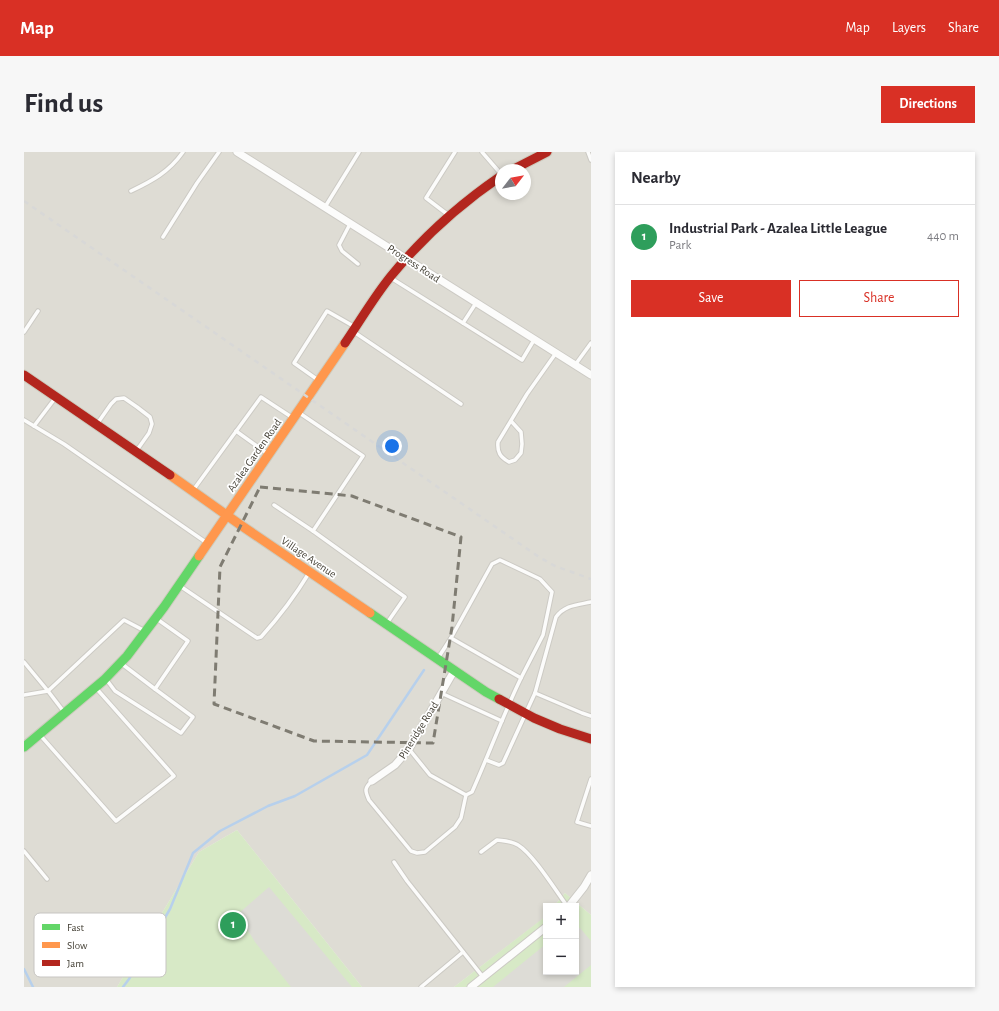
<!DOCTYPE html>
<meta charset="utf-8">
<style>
body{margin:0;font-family:"Alegreya Sans",sans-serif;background:#f7f7f7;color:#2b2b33}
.controls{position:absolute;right:12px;bottom:12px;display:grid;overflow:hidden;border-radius:0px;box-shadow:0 2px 6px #0003}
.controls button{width:36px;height:36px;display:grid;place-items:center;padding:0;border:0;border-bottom:1px solid #e1e1e2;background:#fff;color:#2b2b33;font:20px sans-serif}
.compass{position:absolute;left:471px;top:12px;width:36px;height:36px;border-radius:50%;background:#fff;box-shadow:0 2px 6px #0003;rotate:59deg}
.you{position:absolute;left:368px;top:294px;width:14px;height:14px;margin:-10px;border:3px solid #fff;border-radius:50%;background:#1a73e8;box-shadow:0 0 0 6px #1a73e833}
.badge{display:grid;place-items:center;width:26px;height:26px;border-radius:50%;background:#d93025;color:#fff;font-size:13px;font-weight:700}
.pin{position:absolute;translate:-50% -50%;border:2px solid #fff;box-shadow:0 1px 4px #0006}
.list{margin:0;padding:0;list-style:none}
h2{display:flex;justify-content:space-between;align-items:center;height:52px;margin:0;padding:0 16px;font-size:17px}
h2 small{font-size:13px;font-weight:400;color:#7c7c81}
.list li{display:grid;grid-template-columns:26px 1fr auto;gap:12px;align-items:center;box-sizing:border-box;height:64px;padding:0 16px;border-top:1px solid #e1e1e2}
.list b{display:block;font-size:15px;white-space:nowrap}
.list p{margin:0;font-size:13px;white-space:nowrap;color:#7c7c81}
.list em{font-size:13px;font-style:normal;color:#7c7c81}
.actions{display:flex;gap:8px;padding:12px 16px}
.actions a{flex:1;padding:9px 0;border:1px solid #d93025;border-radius:0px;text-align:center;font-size:14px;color:#d93025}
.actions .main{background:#d93025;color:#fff}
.map{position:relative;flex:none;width:567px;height:835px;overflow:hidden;border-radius:0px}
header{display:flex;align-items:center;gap:24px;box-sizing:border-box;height:56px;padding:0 20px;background:#d93025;color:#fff}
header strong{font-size:19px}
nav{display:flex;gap:22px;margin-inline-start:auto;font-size:14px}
.intro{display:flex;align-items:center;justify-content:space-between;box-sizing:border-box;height:96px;padding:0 24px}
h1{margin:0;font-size:28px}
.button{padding:10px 18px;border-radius:0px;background:#d93025;color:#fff;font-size:14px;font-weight:700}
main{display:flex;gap:24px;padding:0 24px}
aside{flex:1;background:#fff;border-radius:0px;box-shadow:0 2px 6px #0003}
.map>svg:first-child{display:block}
.industrial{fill:#dedcd4;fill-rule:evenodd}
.green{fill:#d7e9c6}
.parking{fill:#dddcd6}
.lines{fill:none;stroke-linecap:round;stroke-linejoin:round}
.stream{stroke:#b7d0ec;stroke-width:2.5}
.lane-casing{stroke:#cccac4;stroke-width:5.5}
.street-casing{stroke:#cccac4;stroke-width:9}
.fast-casing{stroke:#cdcbbd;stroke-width:11}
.slow-casing{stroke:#cdcbbd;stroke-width:11}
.jam-casing{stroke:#cdcbbd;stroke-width:11}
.lane{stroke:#fcfcfb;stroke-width:3.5}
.street{stroke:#fcfcfb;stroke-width:7}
.fast{stroke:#63d668;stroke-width:9}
.slow{stroke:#ff974d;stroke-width:9}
.jam{stroke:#b3261e;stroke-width:9}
.rail{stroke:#d8d8d7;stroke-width:2.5;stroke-dasharray:5 5;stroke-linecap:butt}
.marked{fill:none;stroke:#7f7c72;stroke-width:3;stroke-dasharray:8 5;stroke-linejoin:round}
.labels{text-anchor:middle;stroke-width:3.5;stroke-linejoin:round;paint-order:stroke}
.street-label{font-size:11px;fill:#433f34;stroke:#fff}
.key{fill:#fff;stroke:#c7c5c2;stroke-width:1}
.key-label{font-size:11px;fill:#433f34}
</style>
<header>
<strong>Map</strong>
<nav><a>Map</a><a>Layers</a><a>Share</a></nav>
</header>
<div class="intro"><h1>Find us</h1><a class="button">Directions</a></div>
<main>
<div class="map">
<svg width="567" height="835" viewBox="0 0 567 835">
<rect width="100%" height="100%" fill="#eeede6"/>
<path class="industrial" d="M0,0H567V763L541,741L530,754H522V764L520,766L430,835H338L213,678L175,700L93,835H0ZM477,18H501V42H477Z"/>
<g class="green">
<path d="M213,678L338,835H93L175,700Z"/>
<path d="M541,741L567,763V835H430L522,764V820H552V754H530Z"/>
</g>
<g class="parking">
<path d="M245,735L328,835H267L231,790L214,762Z"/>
<path d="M552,776H556L567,789V813L540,835H469L522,792V820H552Z"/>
</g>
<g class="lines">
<g class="stream">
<path d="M0,817L9,835"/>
<path d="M99,835L105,827L146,757L169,701L196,679L244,654L271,644L343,603L400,518"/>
</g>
<g class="lane-casing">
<g id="lane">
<path d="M458,0L477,22"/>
<path d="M564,0L567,8"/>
<path d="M107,39C128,29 145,20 159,0"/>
<path d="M301,55L335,0"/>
<path d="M423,62L402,46L431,0"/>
<path d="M326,72L315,93L318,99L334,112"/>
<path d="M139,85L173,31L195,0"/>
<path d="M367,126L498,208L510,188"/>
<path d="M439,171L452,151"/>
<path d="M0,180L14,159"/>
<path d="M330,180L437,252"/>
<path d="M551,213L567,191"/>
<path d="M294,228L270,211L303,159L331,175"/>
<path d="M274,260L339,304L289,379L381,445L363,471"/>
<path d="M0,268L10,274L32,245"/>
<path d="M487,269L497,280L498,292L497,301L491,308L485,310C476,305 473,300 474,290L503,242L532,201"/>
<path d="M73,272L87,252L92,247L100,246L113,255L126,265L128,272L125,281L113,298"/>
<path d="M10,274L40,292L183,391"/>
<path d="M212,279L244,302"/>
<path d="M170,337L237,245L269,266"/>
<path d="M250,353L289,379"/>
<path d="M156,434L233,486L237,485C255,465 271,444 285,421"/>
<path d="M427,486L468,412L476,408L516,427L528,440L519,483L497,526"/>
<path d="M0,510L24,539L100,468L121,479"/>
<path d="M98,512L131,537L164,489L133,467"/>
<path d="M82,527L91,539L157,581L169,565L131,537"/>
<path d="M417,541L478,569"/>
<path d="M511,541L558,561L567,564"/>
<path d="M0,543L24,539L40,560"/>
<path d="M16,583L92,669L150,624L72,536"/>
<path d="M385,597L406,623L442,643L448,640C465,602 479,563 497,526L427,486L414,506"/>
<path d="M462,608L475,613L479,611L511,541L532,465C541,453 553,453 567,450"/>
<path d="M567,627L553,670L567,674"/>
<path d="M348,629C340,636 341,639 345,648L387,699L393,701L401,700L431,675L437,666L442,643"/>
<path d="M0,699L23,727"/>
<path d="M457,700L473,688C480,689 488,689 494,693C509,702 532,739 543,754"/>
<path d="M370,710L383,729L459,825"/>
<path d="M397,835L439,800"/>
</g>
</g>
<g class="street-casing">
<g id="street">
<path d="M213,0L567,223"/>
<path d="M348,629L371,613L385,597L430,519"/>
<path d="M545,754L560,735L567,723"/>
<path d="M447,835L522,775"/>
</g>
</g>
<g class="fast-casing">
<g id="fast">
<path d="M346,461L462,540L475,547"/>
<path d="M0,595L80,528L103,504L140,455L175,404"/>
</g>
</g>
<g class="slow-casing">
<g id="slow">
<path d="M146,323L218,374L346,461"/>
<path d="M175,404L321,191"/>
</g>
</g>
<g class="jam-casing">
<g id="jam">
<path d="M488,18L523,0"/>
<path d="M321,191C336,169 350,145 367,124C399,85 436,52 477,24"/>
<path d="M0,223L146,323"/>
<path d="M475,547L510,566L536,577L567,587"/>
</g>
</g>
<use href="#lane" class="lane"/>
<use href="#street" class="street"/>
<use href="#fast" class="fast"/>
<use href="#slow" class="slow"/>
<use href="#jam" class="jam"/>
<path class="rail" d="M0,49L515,405L531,414L567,427"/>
</g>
<path class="marked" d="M236,335L328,344L437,385L428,475L409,591L290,589L190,552L196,415Z"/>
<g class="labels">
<g class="street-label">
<text transform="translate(390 111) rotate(33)" y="4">Progress Road</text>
<text transform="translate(230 303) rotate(-55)" y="4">Azalea Garden Road</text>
<text transform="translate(285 405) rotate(34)" y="4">Village Avenue</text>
<text transform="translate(394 578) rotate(-58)" y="4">Pineridge Road</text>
</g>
</g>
<rect x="10" y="761" width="132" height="64" rx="6" class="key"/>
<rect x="18" y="772" width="18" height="6" fill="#63d668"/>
<rect x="18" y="790" width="18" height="6" fill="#ff974d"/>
<rect x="18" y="808" width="18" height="6" fill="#b3261e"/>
<g class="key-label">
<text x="43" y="779">Fast</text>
<text x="43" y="797">Slow</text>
<text x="43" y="815">Jam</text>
</g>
</svg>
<div class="controls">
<button>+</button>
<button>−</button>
</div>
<svg class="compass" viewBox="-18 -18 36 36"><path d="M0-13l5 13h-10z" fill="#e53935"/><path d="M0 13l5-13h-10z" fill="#7c7c81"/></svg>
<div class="you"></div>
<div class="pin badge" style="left:209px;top:773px;background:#2e9e5b">1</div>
</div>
<aside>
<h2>Nearby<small></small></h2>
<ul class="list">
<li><span class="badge" style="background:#2e9e5b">1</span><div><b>Industrial Park - Azalea Little League</b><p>Park</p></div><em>440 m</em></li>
</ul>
<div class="actions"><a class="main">Save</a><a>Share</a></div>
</aside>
</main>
